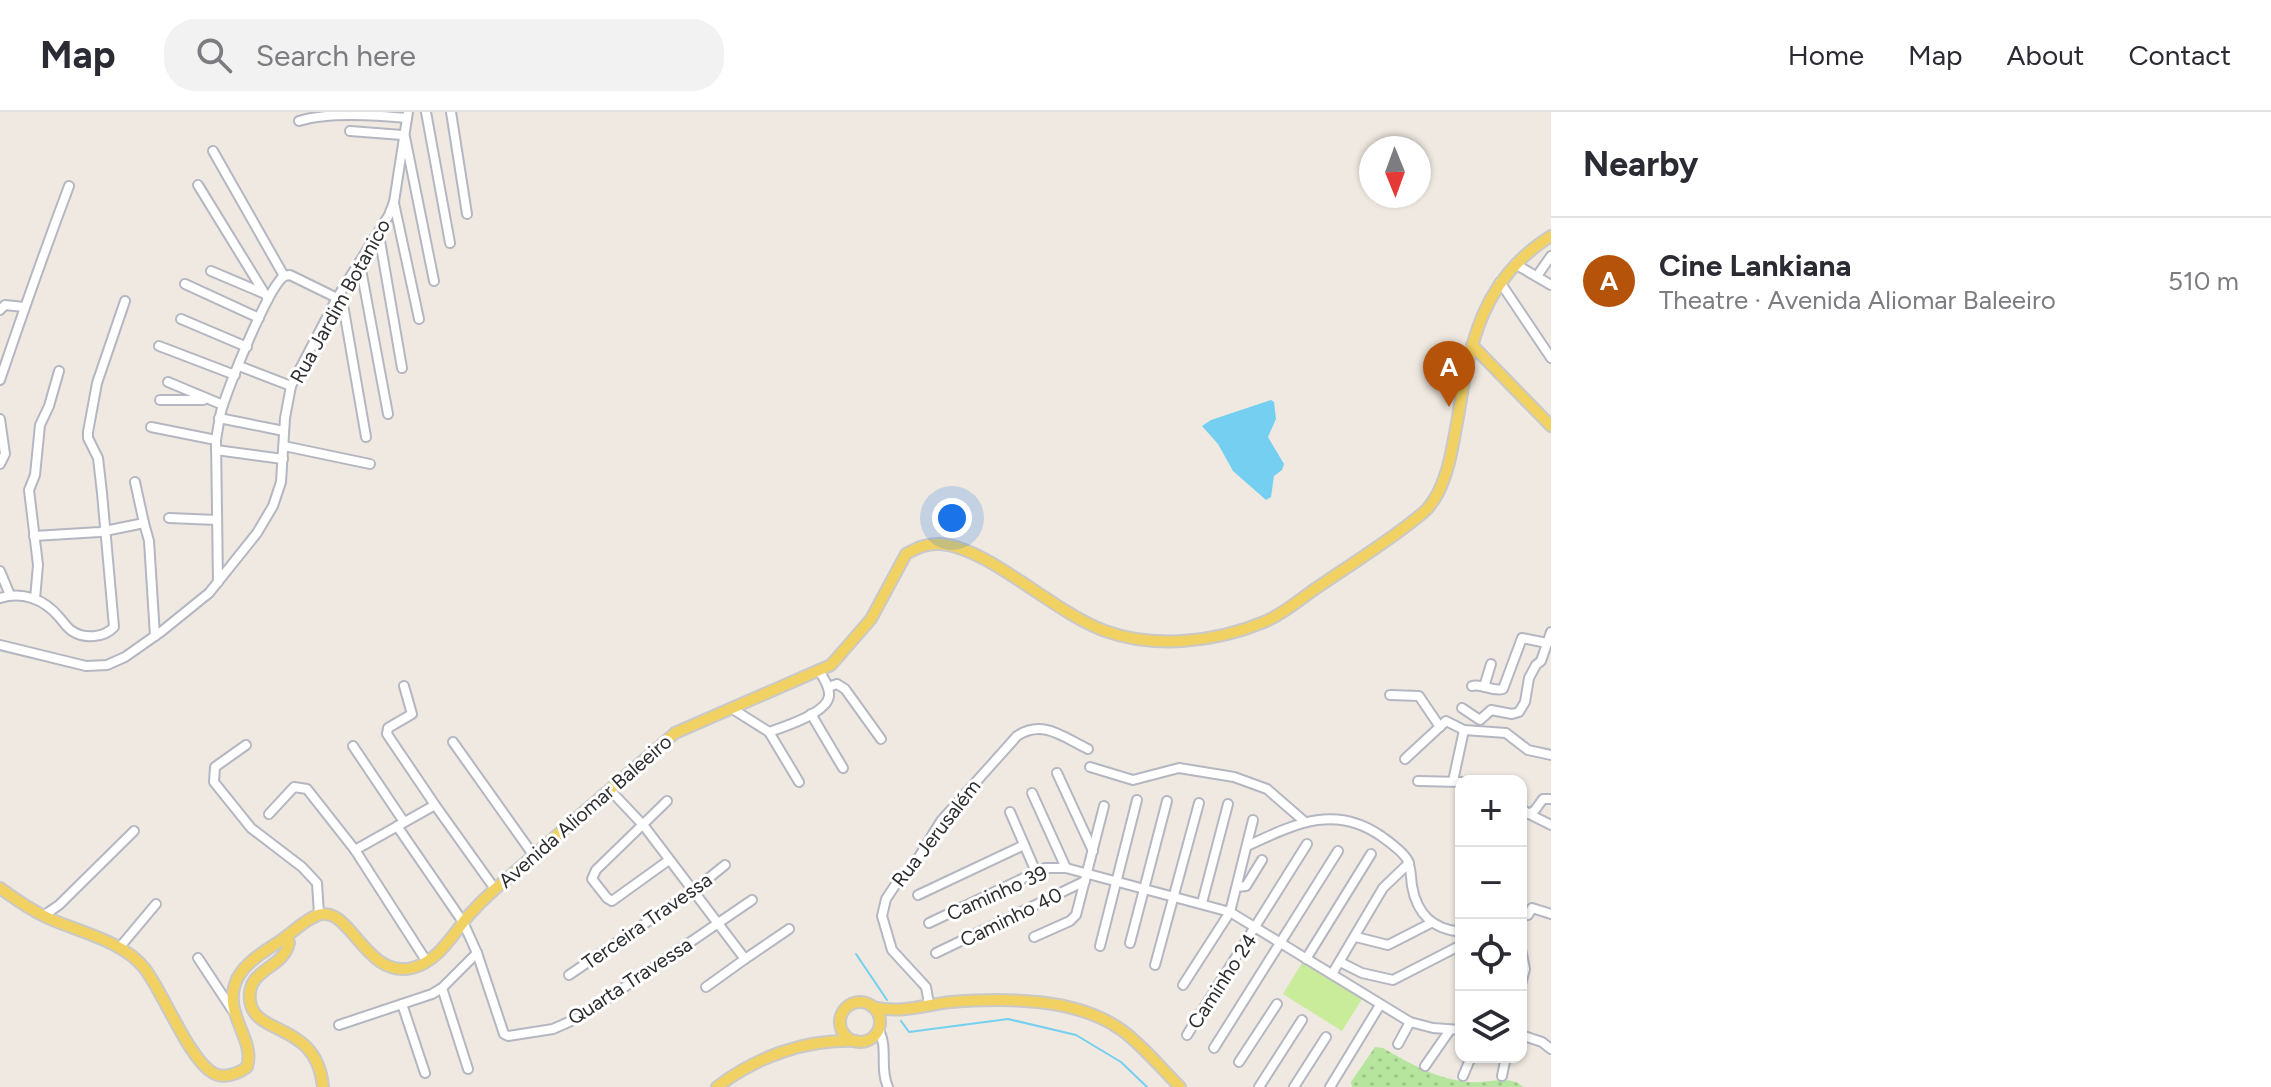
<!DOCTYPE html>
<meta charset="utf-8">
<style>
body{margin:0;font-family:Figtree,sans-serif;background:#f2f2f3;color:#2b2b33}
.controls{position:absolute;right:24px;bottom:24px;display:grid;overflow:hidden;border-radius:16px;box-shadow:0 2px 6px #0004}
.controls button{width:72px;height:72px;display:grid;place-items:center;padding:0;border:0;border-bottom:2px solid #e1e1e2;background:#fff;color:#2b2b33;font:40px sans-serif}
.compass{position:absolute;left:1359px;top:24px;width:72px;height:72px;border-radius:50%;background:#fff;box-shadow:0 2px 6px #0004;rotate:179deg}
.you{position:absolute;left:952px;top:406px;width:28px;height:28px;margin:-20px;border:6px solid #fff;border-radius:50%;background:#1a73e8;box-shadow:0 0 0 12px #1a73e833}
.badge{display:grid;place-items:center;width:52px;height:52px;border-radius:50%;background:#b45309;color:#fff;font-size:26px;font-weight:700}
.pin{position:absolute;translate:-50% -66px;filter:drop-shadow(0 2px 4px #0008)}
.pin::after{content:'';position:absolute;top:42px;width:28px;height:24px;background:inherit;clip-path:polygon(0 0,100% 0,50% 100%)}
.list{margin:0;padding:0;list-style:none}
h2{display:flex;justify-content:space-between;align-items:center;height:104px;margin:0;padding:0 32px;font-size:34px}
h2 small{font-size:26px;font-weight:400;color:#7c7c81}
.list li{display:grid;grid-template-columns:52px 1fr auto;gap:24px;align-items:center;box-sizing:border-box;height:128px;padding:0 32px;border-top:2px solid #e1e1e2}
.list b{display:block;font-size:30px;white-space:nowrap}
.list p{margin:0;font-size:26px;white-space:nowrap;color:#7c7c81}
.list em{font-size:26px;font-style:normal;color:#7c7c81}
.icon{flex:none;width:44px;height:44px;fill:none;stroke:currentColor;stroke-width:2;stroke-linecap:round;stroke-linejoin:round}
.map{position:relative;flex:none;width:1551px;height:975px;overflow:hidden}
header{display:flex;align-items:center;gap:48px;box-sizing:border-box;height:112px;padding:0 40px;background:#fff;border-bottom:2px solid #e1e1e2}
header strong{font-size:38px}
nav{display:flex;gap:44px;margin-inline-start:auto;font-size:28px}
.search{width:560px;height:72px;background:#f2f2f3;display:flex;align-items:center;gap:20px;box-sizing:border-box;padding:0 28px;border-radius:32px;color:#7c7c81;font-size:30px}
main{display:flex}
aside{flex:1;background:#fff}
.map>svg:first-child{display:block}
.grass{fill:url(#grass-dots)}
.pitch{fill:#c9ec9a}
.water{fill:#75cff0}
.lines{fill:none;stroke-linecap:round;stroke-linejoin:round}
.stream{stroke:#75cff0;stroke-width:2}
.minor-casing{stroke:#b4b7c1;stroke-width:12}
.major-casing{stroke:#c9c9c9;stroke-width:14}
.minor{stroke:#fff;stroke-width:8}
.major{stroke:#f2d163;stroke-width:10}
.labels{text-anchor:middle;stroke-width:6;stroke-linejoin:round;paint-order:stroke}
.street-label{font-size:20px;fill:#2e2e2e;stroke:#fff}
</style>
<header>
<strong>Map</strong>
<div class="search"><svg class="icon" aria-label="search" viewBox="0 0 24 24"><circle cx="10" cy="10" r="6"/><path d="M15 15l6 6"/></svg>Search here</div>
<nav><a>Home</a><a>Map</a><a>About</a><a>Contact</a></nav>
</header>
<main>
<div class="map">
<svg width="1551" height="975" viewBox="0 0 1551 975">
<defs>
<pattern id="grass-dots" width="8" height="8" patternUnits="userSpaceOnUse" patternTransform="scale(2)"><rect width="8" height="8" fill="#b6e59e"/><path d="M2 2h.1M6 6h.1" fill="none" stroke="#9dc588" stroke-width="1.8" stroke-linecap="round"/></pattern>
</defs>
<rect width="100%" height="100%" fill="#efe9e1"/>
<path class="grass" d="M1375,935L1383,936C1411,952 1436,967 1469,970C1485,972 1512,962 1523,975H1352L1351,970Z"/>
<path class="pitch" d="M1302,851L1362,887L1342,919L1283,882Z"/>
<path class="water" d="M1271,288L1274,290L1276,307L1268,325L1284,352L1282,358L1274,364L1271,385L1266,388L1233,359L1218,332L1202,314L1211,308Z"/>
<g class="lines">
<g class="stream">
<path d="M856,842L887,888"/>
<path d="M901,909L909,920L1008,907L1076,923L1121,950L1147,975"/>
</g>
<g class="minor-casing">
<g id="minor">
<path d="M426,0L450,131"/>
<path d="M451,0L467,102"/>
<path d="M299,9C327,0 376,3 407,6"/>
<path d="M350,19L402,23"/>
<path d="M405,25L434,169"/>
<path d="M213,39L284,164"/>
<path d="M198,73L268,187"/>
<path d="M394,91L419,207"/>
<path d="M379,123L402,256"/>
<path d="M360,152L388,302"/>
<path d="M1515,152L1551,173"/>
<path d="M211,159L263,181"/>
<path d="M284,164L290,163L337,186"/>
<path d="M1537,164L1551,144"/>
<path d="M1500,170L1551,246"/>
<path d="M185,172L259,206"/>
<path d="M341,181L366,325"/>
<path d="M0,198L5,193L24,195"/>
<path d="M181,207L247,235"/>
<path d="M159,234L235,263"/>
<path d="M239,254L291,274"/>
<path d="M0,268C22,203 45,138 69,74"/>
<path d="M168,270L223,293"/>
<path d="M160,288H203"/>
<path d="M219,306L284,319"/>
<path d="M0,307L5,342L0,352"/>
<path d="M151,315L216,328"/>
<path d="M284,334L370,352"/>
<path d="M216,338L283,347"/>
<path d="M169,406L217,408"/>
<path d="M144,411L149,429L155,524"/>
<path d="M34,424L100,420L144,411L135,370"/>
<path d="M0,459L10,483"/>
<path d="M218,470L216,328C218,317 219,307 222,296C230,272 267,177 284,164"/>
<path d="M0,486C22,479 44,487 59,505C63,509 66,515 72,519C84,527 104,526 114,515L102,381L98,346L88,326V320L97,271L125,189"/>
<path d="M35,487L38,453L29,378L35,363L40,313L49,294L59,259"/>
<path d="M0,533L86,554L107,553L125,545L162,519L209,481L257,421L273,394L281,370L285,306L291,274L337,186L389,103L394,90L408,0"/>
<path d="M404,574L412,602L388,616L387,622L435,693"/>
<path d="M1472,574C1483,571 1491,580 1503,577L1522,526L1547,531"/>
<path d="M828,575L837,572L845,577L881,627"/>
<path d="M1484,575L1491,552"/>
<path d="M1390,583L1419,584L1440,615"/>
<path d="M731,596L769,620C784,615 827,601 829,584C830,575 824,567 820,560"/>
<path d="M1462,596L1480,608L1491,598L1512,602L1519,600L1525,590L1529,566L1536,553L1541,549L1551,520"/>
<path d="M811,602L843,656"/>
<path d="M769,620L799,670"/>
<path d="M453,630L534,744"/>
<path d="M246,633L215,655L214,670L251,716L302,755L317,771L319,802"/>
<path d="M353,634L404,710"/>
<path d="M1405,647L1446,609L1464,618L1506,621L1528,638L1551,643"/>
<path d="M1090,655L1133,668L1179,656L1234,665L1267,677L1305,710"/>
<path d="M1057,661L1093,739"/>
<path d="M1418,669L1461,670"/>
<path d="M1453,669L1464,618"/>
<path d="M609,677L644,714L745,847L706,875"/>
<path d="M1032,681L1066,756"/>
<path d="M667,689L596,758L592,767L607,786L612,789L669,748"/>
<path d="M1521,696L1529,702L1535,698L1543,687H1551"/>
<path d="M1010,700L1036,760"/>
<path d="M269,702L294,675L307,677L355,738L427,850"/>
<path d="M1529,702L1551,713"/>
<path d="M397,714L463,810L477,841L504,922L508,924L553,917L582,904L752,788"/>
<path d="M1247,734C1293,713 1334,691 1381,724C1389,730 1403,739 1408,749C1411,757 1411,766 1412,774C1417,802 1432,817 1461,820"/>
<path d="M355,738L435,693L495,777"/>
<path d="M1237,775L1246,774L1262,748"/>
<path d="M918,783L1024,733"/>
<path d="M1202,791L1228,692"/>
<path d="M43,804L59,793L134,719"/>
<path d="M1521,804L1528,803L1532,796L1551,802"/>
<path d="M929,811L1045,756H1066L1230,800L1410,910L1433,916L1461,918"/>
<path d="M1034,825L1070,809L1076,803L1104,694"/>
<path d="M1356,825L1388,833L1431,811"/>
<path d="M1130,831L1167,689"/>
<path d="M1100,834L1137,688"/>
<path d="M119,836L156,792"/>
<path d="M1521,837L1525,857L1521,872"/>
<path d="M936,841L1085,769"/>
<path d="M198,846L233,899"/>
<path d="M745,847L789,817"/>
<path d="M1306,847L1371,742"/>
<path d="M1340,850L1362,861L1393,868L1461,833"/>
<path d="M1155,853L1199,691"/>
<path d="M1332,862L1383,776L1409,751"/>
<path d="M569,863L694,778L725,753"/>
<path d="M1183,873L1230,800L1253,708"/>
<path d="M442,876L468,957"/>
<path d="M402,892L425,961"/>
<path d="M929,892L926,875L892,838L882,804L886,787L898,769L914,753L941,709L1017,624C1043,607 1063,625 1088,637"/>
<path d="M339,913L432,882L442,876L477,841"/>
<path d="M878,917C889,935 879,956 888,975"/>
<path d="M1187,923L1307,732"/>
<path d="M1521,923L1542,930L1551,937"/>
<path d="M1398,932L1410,910"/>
<path d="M1214,936L1338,739"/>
<path d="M1239,950L1277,892"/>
<path d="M1425,954L1450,918"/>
<path d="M1463,964L1471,945"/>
<path d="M1502,964L1506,945"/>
<path d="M1259,975L1302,908"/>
<path d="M1294,975L1326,925"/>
<path d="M1330,975L1380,893"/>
</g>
</g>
<g class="major-casing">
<g id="major">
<path d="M1472,233L1551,314"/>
<path d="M0,776C15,787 31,798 48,806C79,820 124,829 145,857C164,882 189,947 213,961C223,967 238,962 247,955C256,926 221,902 237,867C246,849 267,838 283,827C294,819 306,807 318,803C350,792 365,867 412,856C438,850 453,822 469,803C477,794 486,785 495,777L675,621L831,553L871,507L906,442C917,436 927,431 940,432C988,435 1053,500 1105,519C1155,537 1216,530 1264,510C1282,503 1299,488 1315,477C1351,452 1390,429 1424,400C1430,395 1434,388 1438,381C1450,357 1453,331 1458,305C1470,230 1482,167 1551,124"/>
<path d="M287,824L289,831C283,858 246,856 250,889C255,925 317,909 323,975"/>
<circle cx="860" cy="910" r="20"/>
<path d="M873,895C902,902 922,893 951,890C1005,886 1077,885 1123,919C1144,935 1162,957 1180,975"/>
<path d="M717,975C756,945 805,927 856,929"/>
</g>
</g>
<use href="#minor" class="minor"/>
<use href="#major" class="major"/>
</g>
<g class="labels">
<g class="street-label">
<text transform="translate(340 189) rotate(-61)" y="7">Rua Jardim Botanico</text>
<text transform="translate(585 699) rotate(-41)" y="7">Avenida Aliomar Baleeiro</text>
<text transform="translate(936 721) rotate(-52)" y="7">Rua Jerusalém</text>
<text transform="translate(997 781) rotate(-24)" y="7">Caminho 39</text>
<text transform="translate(1011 805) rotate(-26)" y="7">Caminho 40</text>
<text transform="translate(647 809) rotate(-35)" y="7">Terceira Travessa</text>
<text transform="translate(630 869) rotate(-33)" y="7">Quarta Travessa</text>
<text transform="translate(1222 869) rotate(-57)" y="7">Caminho 24</text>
</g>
</g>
</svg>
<div class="controls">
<button>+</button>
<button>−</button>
<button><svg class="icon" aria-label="locate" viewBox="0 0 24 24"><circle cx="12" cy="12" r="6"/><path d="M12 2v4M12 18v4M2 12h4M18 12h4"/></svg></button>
<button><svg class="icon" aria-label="layers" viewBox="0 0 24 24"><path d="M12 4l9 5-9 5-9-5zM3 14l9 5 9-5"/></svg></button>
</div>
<svg class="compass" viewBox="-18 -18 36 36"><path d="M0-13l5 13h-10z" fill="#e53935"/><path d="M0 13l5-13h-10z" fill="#7c7c81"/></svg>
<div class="you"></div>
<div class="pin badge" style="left:1449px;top:295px">A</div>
</div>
<aside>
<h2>Nearby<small></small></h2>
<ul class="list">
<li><span class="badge">A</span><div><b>Cine Lankiana</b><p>Theatre · Avenida Aliomar Baleeiro</p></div><em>510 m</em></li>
</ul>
</aside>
</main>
